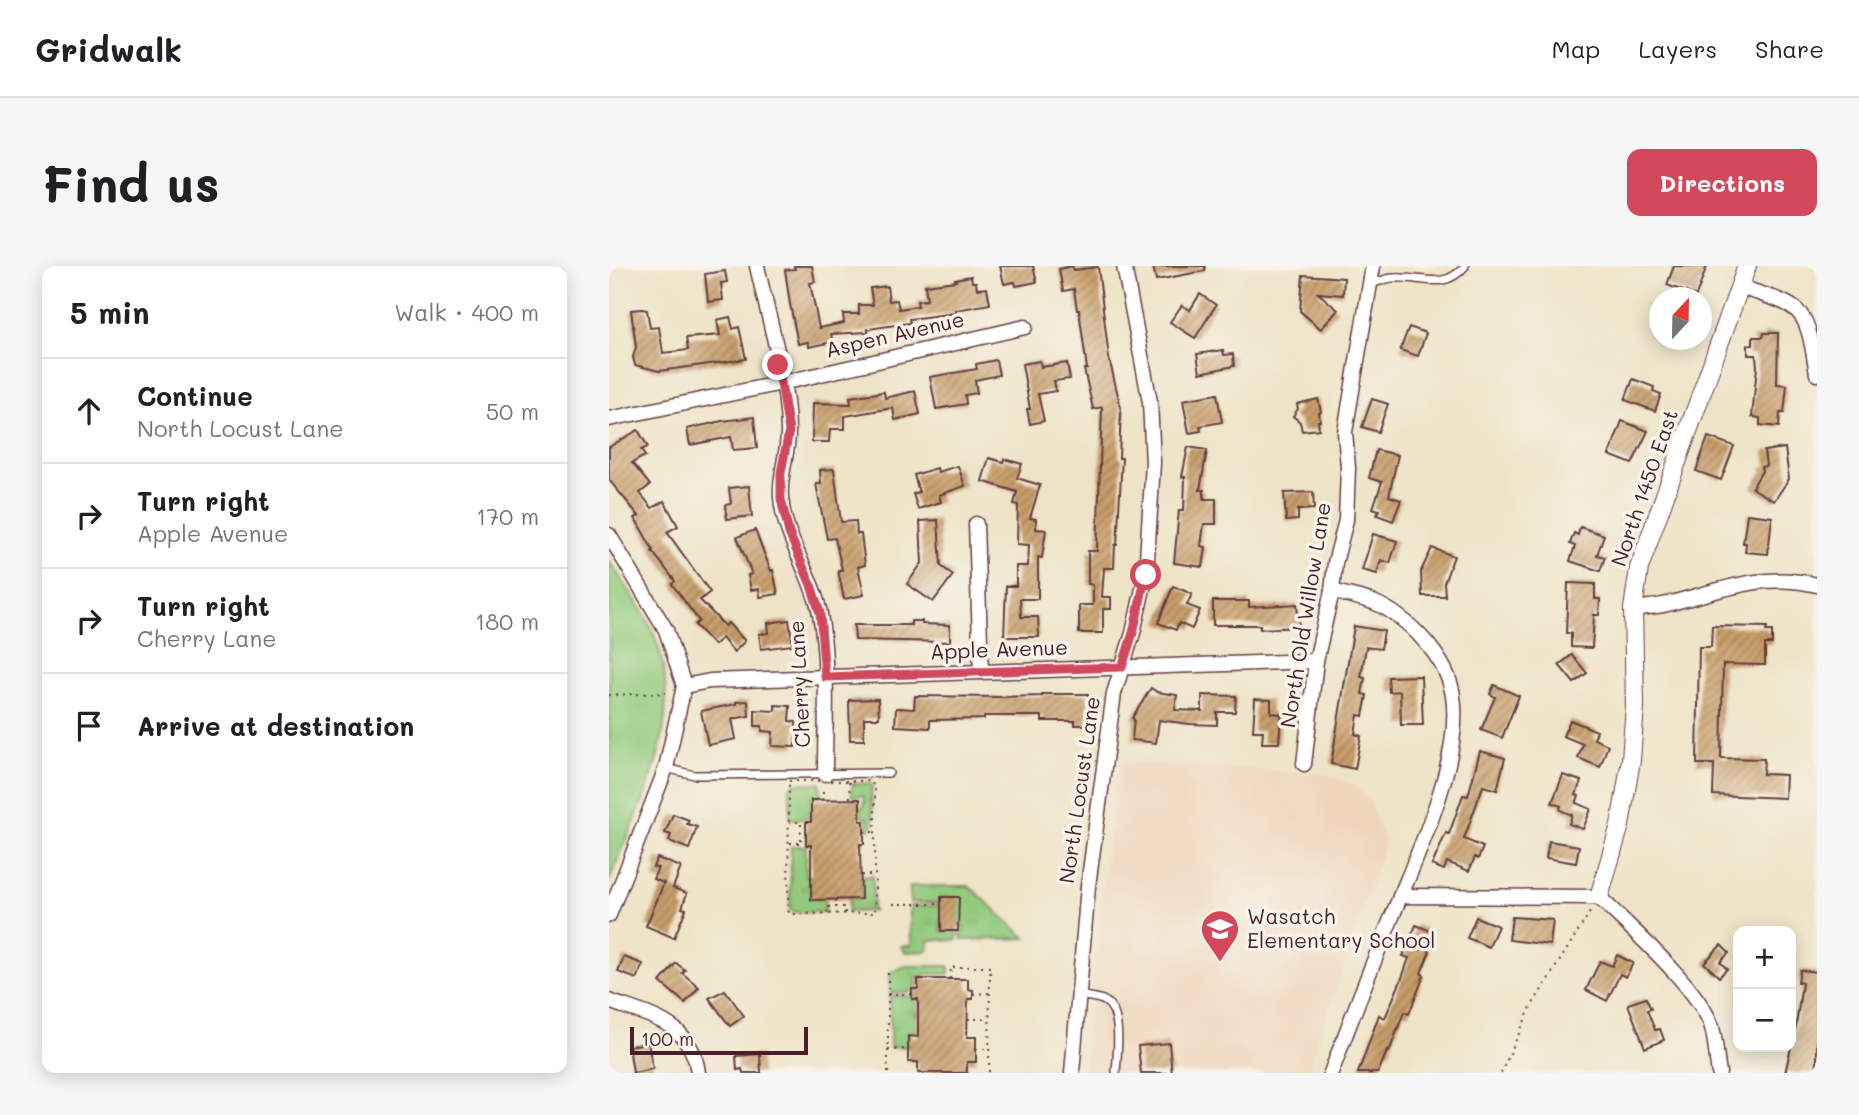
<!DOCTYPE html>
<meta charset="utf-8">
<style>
body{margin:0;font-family:Mali,sans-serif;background:#f6f6f6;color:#202124}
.controls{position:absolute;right:21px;bottom:21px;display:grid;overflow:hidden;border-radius:14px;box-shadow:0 4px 18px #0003}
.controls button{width:63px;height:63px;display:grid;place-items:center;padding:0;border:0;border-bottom:2px solid #e0e0e0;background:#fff;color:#202124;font:35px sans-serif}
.compass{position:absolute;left:1040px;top:21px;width:63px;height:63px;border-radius:50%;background:#fff;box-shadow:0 4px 18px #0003;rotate:22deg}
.scale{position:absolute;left:21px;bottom:18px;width:178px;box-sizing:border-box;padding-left:7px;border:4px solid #4a1f2b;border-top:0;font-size:19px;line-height:24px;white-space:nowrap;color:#4a1f2b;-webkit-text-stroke:5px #f7f3e8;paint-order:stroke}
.stop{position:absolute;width:21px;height:21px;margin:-16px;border:5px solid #d1495b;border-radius:50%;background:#fff}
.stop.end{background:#d1495b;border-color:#fff;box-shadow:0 2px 7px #0008}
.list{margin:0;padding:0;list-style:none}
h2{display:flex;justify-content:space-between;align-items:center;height:91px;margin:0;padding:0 28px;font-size:30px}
h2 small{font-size:23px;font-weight:400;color:#757577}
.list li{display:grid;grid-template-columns:46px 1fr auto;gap:21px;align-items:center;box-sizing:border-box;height:105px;padding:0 28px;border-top:2px solid #e0e0e0}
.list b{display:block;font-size:26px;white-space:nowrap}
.list p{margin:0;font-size:23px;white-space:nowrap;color:#757577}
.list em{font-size:23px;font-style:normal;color:#757577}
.icon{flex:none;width:38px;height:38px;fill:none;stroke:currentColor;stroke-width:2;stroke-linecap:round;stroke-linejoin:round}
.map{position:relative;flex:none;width:1208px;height:807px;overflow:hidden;border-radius:14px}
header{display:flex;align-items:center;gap:42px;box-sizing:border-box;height:98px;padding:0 35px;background:#fff;border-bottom:2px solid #e0e0e0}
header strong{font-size:33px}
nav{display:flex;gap:38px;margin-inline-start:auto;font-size:24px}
.intro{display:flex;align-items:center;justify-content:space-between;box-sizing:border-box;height:168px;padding:0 42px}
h1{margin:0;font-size:49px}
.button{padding:18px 32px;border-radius:14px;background:#d1495b;color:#fff;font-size:24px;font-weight:700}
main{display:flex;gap:42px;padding:0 42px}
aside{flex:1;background:#fff;border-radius:14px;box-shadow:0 4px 18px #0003}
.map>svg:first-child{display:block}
.built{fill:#efd6bb}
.grass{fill:url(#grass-tufts);stroke:#6e7454;stroke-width:2}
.park{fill:#92ca7c;stroke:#6e7454;stroke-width:2}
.building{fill:url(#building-hatch)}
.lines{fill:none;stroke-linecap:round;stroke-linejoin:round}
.service-casing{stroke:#633c42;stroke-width:10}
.minor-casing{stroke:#633c42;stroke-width:17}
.tertiary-casing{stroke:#633c42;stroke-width:20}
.path{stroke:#633c42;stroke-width:2;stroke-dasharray:2 5;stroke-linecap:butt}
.service{stroke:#fff;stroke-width:7}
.minor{stroke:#fff;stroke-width:14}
.tertiary{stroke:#fff;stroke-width:18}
.route{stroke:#d1495b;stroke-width:9}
.labels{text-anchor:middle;stroke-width:7;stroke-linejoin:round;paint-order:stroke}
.street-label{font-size:21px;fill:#4a1f2b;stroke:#f7f3e8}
.poi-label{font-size:21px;fill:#4a1f2b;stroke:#f7f3e8;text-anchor:start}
</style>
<header>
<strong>Gridwalk</strong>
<nav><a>Map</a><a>Layers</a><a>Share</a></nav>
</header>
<div class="intro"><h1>Find us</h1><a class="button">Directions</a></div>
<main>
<aside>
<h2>5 min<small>Walk · 400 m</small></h2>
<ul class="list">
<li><svg class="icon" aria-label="ahead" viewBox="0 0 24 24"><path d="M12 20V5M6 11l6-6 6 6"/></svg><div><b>Continue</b><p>North Locust Lane</p></div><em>50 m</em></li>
<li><svg class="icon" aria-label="right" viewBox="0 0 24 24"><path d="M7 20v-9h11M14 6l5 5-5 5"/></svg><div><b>Turn right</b><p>Apple Avenue</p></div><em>170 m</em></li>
<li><svg class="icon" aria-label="right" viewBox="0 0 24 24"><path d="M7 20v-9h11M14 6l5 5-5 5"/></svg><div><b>Turn right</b><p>Cherry Lane</p></div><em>180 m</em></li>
<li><svg class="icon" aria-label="arrive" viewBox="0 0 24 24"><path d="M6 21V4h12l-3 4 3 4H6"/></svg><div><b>Arrive at destination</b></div></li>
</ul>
</aside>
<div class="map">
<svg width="1208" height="807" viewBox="0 0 1208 807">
<defs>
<pattern id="grass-tufts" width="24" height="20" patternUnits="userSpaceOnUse" patternTransform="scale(1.75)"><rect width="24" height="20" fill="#92ca7c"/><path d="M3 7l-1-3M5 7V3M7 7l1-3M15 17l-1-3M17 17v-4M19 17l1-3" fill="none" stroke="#7fad6b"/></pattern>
<pattern id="building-hatch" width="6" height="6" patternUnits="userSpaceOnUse" patternTransform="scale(1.75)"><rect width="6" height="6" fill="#c79d69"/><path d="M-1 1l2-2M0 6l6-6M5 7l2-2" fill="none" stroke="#a47f57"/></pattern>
</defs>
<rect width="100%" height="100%" fill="#f7f3e8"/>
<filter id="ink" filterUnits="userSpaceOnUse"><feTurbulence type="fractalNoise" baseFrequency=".0143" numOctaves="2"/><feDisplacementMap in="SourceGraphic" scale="14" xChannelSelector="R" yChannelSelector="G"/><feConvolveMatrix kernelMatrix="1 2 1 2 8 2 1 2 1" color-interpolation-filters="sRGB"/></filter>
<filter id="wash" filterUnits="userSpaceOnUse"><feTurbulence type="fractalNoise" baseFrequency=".00686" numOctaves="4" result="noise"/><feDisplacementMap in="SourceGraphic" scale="28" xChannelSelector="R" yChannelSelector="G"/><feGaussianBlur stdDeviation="1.57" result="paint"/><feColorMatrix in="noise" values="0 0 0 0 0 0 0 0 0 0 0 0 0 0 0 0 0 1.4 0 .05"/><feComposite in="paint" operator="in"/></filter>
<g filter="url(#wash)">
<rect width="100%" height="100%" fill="#eee3c6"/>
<path class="built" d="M512,496L717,508L745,519L760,536L776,577L698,807H475L492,626Z"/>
<g class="grass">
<path d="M187,517H211L212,530H202V552L181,553V521Z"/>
<path d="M261,517L264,521L262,524L264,559L261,563H258V552L251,550V542L255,540V530H243V518Z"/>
<path d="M182,580H197V610H202V633L216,634V646H184L181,644Z"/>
<path d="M264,610V638L262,640L264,645L239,646L240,633H252V611Z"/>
<path d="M301,620H360L417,672L353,674L352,666H355V660L349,659V631H332V637L301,636Z"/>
<path d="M301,640H332V665H349L348,674H320L319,685L296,686L292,680H302Z"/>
<path d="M296,700H340V708H315L314,711H307V723L299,726L281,727V707Z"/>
<path d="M281,730H299L307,734V766H300L298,781H281Z"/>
</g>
<path class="park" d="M0,295C14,317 33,340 43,364C81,451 33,535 0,615Z"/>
<g id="blocks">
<g class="building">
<path d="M185,0H203L206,16L201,17L210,62L235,57L234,48H250V39H264L261,22L278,20L280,35L288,34L290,43L309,40L308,35L318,34L316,19L347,15L346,13L362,10L363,16H367L368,23L378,22L381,38L347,44V47L300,53L301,57L259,63V66L222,68L224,76L200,81L199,76L189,78L181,38L176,4L186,3Z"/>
<path d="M391,0H424L428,16L407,20L406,16L395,18Z"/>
<path d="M463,0L465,4L489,1L500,92L512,142L510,192H513L508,279H506L505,302H495L493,331H502V343H494V367H470V339H484V319L479,318V285H488L493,141L484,143L475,103H478L470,44H468L465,23L454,25L450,3Z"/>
<path d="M544,0H596V5L547,14Z"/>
<path d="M1065,0H1098L1087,30L1058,19Z"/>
<path d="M116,5L118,16L112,17L114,34L99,36L96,8Z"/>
<path d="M694,9L735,12L734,29L709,27L729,44L712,63L691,45Z"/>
<path d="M591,28L607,39L586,72L561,56L573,39L581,44Z"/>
<path d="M33,43L38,44L41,62L50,61L54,87L79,84L77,72L111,69L108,54L121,51L124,63L130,61L137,93L50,105L26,99L24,91L27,81L22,44Z"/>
<path d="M800,61L817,67L809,90L791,84Z"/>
<path d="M1155,67H1169L1168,118L1178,119L1175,147H1171L1170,161L1151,159V152L1143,151L1148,101L1147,89H1139V79H1144V71H1154Z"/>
<path d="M614,84L615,89L624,88L625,100L591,107L588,88Z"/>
<path d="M387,94L390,109L366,114L368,127L356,129L357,138L327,143L321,111L368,103L367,98Z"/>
<path d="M431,95L432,101L458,97L461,113L445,115L447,125L429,128L435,155L421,158L418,143H421L413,98Z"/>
<path d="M1024,113L1045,121L1044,125L1052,128L1046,145L1016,134Z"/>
<path d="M306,125L311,148L286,154L284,142L236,150V163H221L220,176H203L204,137L242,138L241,131L275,126L276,132Z"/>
<path d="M608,128L613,156L591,160L592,165L580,167L574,134Z"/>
<path d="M709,133L712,146L710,147L711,155H709L710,163L693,165L691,156L684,150L689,143L688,138Z"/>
<path d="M763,133L779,138L769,166L753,161Z"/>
<path d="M145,151L148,182L124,184L122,171L81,179L78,163L113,155Z"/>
<path d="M1013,155L1039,165L1023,198L1000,189Z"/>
<path d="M29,164L39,181L32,184L36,190L23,197L41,219L31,227L43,242L55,235L69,260L58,266L101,326L91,334L116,360L119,357L136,375L125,386L113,372L105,379L86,359L90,355L63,318L66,315L43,285L44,284L26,252L30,250L0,214V181Z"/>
<path d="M1099,171L1125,180L1112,214L1087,205Z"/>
<path d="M579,181L598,184L591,224H595V233H607V258H595L592,280L597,281L594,301L565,297L570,244H575L576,211H573Z"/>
<path d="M1176,182L1180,213L1165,235L1143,222L1153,205L1152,201L1157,200L1155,185Z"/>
<path d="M767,184L789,189L780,230L792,234L784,255L768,249L770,244L764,242L773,216L760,212Z"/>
<path d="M380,192L394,196L395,193L413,198L408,212L431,219L421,252L427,253V263L437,264L433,292L429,291V333H411L412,351H429L430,371H395L397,320H407V300H419L420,279L408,278L409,239L405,238L408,226L373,215Z"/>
<path d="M349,200L356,220L330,229L332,236L309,243L304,228L310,226L305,209L328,202L329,206Z"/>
<path d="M225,203L232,256L247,255L248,268H252L256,299L249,301L255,329L235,333L229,304H233L226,272L218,273L207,218H212L211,204Z"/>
<path d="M140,220L143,250L118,253L116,239L122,238L120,222Z"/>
<path d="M704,226L705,243L689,244V254L677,255L675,227Z"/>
<path d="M1138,248L1163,251L1159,288L1136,286L1137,277H1134Z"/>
<path d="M329,254L332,300L344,309L324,336L298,318L313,297L311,255Z"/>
<path d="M971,261L995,269L988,289L996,291L991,305L961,295L966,280L961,278L965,267L969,269Z"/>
<path d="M146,264L162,305L164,304L169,328L151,331L150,323L142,324L139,309L143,308L128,271Z"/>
<path d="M764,268L788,275L781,297L772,294L768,308L753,304Z"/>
<path d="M823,282L845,290L835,317L836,330H813L812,305Z"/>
<path d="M959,317L986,318V333H991L990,349H985L983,382L962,381V367H957Z"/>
<path d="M564,320L583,328L578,339L591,344L583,363L570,357L567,364L549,357Z"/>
<path d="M604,335H640V341L688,338L690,361L651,363V359H604Z"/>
<path d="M180,354L184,379L152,383L150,368L160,367L159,357Z"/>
<path d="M302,355H313V358L341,359V376L246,374L245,359H302Z"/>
<path d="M745,360L775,365L772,383L757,381L752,411L756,412L753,428L758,429L754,450L749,449L746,468L752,470L746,503L722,498Z"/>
<path d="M1103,360L1158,361L1157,365H1163V378H1156V399L1114,398L1112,492L1155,493L1154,508L1177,509L1176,532L1104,529L1105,498H1088L1090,381H1102Z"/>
<path d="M963,389L978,407L965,417L950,399Z"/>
<path d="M812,410L814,459H792L791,425L780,426L779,411Z"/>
<path d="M885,419L910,430L893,472L872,464L886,431L881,428Z"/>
<path d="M542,422L548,426L568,429L566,444L593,445V429L627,430L626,446H608V459L581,458L550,454L547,477L523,474L525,453L523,452Z"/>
<path d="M433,428H479V459H466V455H433V450H375V453L321,454V462L286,460L287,442L305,443L306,430L388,431L433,430Z"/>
<path d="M269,433L270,452H255V474H241L240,434Z"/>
<path d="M646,433L662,434V447L672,448L670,477H653L654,465H644Z"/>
<path d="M139,435L140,450L123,453L127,473L99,479L92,445L127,438V436Z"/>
<path d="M166,439L181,440L180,455L187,456L186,481L163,480L164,466L153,465V460H146V444L166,445Z"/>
<path d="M961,454L988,465L985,473L999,479L991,501L969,492L974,478L954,470Z"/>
<path d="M871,485L896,492L888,524L874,520L855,573L874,581L869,593L866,591L860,605L838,596L835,604L823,599L837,567L840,568L854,529L859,530Z"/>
<path d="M954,509L972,515L967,529L970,530L967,537L982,543L974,563L960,558L963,549L951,544L952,540L943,537Z"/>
<path d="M251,533V555H255V578H251L252,633L202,634V579H197V556H202V534Z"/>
<path d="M64,548L80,554L78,558L88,561L80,583L60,575L62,569L56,567Z"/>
<path d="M940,575L970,580L967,597L937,592Z"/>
<path d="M48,592L72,601L64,622L78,627L73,642L77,643L65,672L37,660L55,617L44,613L49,602L44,601Z"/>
<path d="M332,631H350L349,665H332Z"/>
<path d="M867,651L889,660L880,681L858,672Z"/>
<path d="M903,651L944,654L941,679L900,674Z"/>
<path d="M807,659L822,665L815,682L821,685L812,707L815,709L800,748L795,746L780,786L778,785L769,807H749L770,749L776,752L793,712L800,692L794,690Z"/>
<path d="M1112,679L1120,687L1111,696L1118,703L1110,711L1095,697Z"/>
<path d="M1008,689L1024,697L1017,711L1011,708L998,735L977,724L991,695L1003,700Z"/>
<path d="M15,691L34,698L28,713L9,706Z"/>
<path d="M67,697L76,704L73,707L90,721L76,737L51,716Z"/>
<path d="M1191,704L1208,706V797L1206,807H1176L1187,760L1193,717L1189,716Z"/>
<path d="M309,713H359V723L364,724V733H359L358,771H367V796H358V807H309V796H299V770L309,771V733H303V723H309Z"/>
<path d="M116,724L135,750L121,760L100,732Z"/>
<path d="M1037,732L1042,743L1038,744L1046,764L1051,763L1055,774L1036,782L1019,738Z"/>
<path d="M39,777L44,803L24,807L20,780Z"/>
<path d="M560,777L563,807H532L529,780Z"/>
<path d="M151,788L152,807H134L133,803L128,804L127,790Z"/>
</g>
</g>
</g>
<g filter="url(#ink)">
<use href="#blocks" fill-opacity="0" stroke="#633c42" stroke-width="2"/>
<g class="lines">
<g class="service-casing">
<g id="service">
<path d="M762,18C769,16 776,13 783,12C810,9 835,26 856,0"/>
<path d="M57,502L85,509L280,507"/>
<path d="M469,729C477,731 491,731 497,736C514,747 508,789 507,807"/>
</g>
</g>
<g class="minor-casing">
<g id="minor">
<path d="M148,0C159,51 178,111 179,163C180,186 170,208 172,231C175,273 203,307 211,348C220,399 216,455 216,508"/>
<path d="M1131,21C1196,42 1197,39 1208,108"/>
<path d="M0,153L173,117L416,61"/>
<path d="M367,258L372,406"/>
<path d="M0,269L57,364L75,420"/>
<path d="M1024,343C1036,341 1050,341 1062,337C1114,324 1153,306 1208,319"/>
<path d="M75,420L101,415L707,395"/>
<path d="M695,498L707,395L723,325L726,297L737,254L739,202L736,166L764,0"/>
<path d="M791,630L990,631C1023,664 1085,717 1102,758C1107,773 1107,792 1110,807"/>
<path d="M0,649L57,502L75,420"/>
<path d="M0,735C40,750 83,756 89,807"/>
<path d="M463,807L479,620L505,427L524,367L537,309L544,197L541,136L515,0"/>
<path d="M722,807C741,756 761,704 782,653C806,593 854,495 844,430C839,392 798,350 764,336C751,331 736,329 723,325"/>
</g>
</g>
<g class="tertiary-casing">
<path id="tertiary" d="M990,631L1011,559L1022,494L1026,440L1024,343L1030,302L1138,0"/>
</g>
<g class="path">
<path d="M0,429L57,427"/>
<path d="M180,515H261L266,521V647L183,648L179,645Z"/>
<path d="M240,516L241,533"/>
<path d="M214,534V520"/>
<path d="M255,566H265"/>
<path d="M181,577H192V556H181"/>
<path d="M252,609H265"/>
<path d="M227,634V640"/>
<path d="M284,638H332"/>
<path d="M218,647V641H236V647"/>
<path d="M341,713L342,701H381L380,807"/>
<path d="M279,728H303"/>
<path d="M364,728L381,727"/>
<path d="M359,753H378"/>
<path d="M367,783H380"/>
<path d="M279,784L299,783"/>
<path d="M279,807V707"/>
<path d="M892,807L922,741L981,646"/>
</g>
<use href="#service" class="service"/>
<use href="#minor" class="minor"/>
<use href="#tertiary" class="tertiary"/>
</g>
</g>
<g class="lines" filter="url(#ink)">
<path class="route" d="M169,99L180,165L172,207V233L180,267L202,319L211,347L216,411L513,401L524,367L537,309"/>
</g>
<defs>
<g id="school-pin" transform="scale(2.0125)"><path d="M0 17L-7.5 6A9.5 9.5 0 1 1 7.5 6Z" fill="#d1495b" stroke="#f7f3e8"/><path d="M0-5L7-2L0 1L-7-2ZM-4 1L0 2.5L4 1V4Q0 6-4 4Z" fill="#fff"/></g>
</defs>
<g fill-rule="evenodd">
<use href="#school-pin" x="611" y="663"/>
</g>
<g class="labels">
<g class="street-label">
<text transform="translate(286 69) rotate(-13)" y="7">Aspen Avenue</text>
<text transform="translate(1036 222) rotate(-71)" y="7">North 1450 East</text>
<text transform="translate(697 349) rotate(-81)" y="7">North Old Willow Lane</text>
<text transform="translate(390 384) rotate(-2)" y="7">Apple Avenue</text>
<text transform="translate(191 418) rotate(-93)" y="7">Cherry Lane</text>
<text transform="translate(471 524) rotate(-82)" y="7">North Locust Lane</text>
</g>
<g class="poi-label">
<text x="638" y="658">Wasatch<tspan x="638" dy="24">Elementary School</tspan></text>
</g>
</g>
</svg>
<div class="controls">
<button>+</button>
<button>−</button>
</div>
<svg class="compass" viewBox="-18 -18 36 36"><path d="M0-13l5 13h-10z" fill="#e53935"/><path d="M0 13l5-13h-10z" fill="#757577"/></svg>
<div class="scale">100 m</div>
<div class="stop" style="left:537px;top:309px"></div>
<div class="stop end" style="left:169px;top:99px"></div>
</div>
</main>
